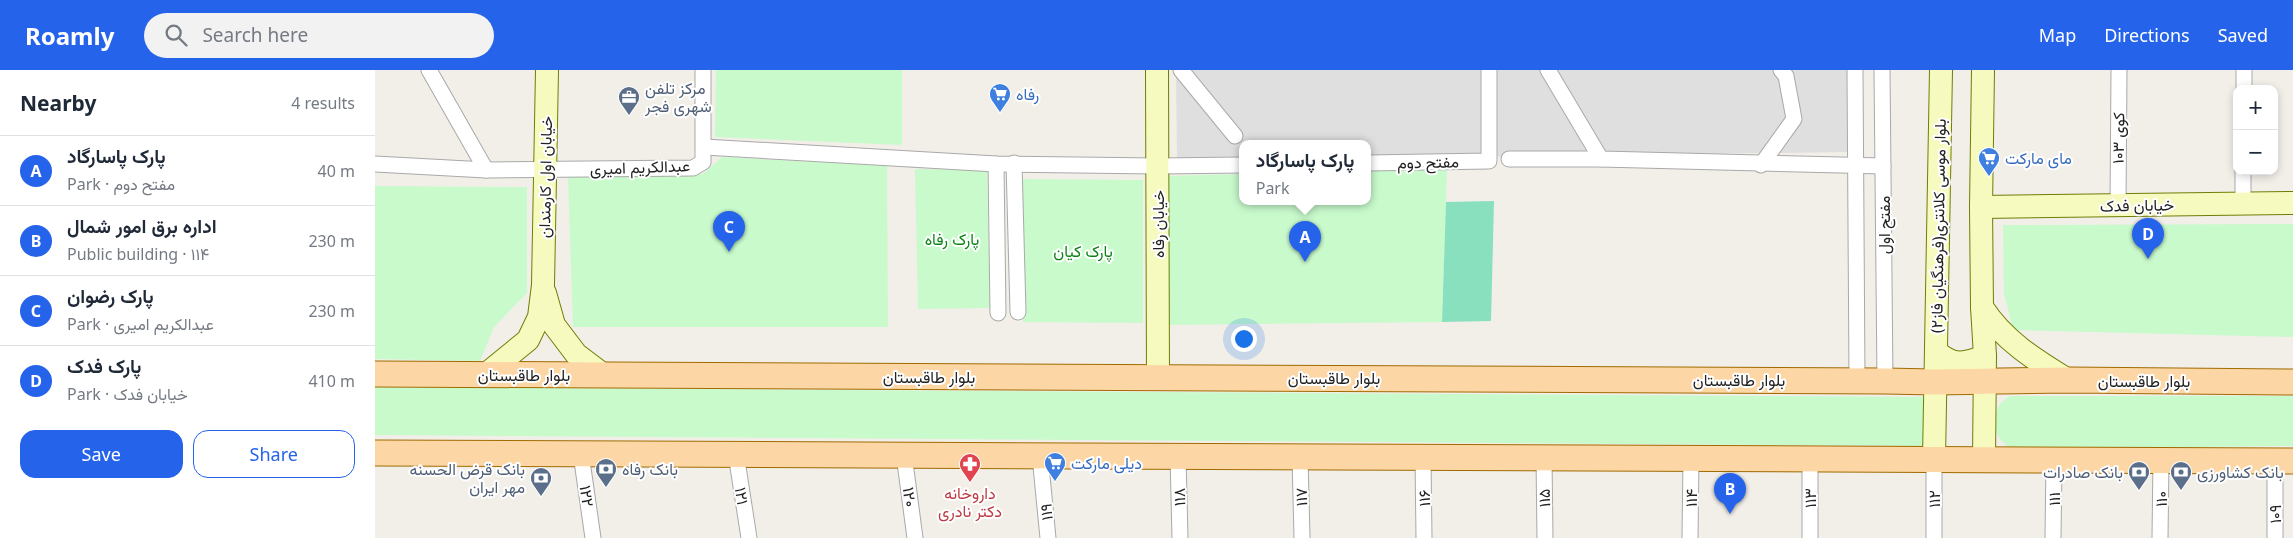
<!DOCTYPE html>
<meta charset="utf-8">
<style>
body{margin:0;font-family:"Noto Sans",Vazirmatn,sans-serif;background:#f2f2f3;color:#1f2937}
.controls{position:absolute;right:15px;top:15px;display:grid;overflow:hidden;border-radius:10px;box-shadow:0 2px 8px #0003}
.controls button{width:45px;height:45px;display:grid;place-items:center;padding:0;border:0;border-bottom:1px solid #e0e1e3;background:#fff;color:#1f2937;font:25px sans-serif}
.you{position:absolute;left:868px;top:268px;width:18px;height:18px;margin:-12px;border:4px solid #fff;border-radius:50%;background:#1a73e8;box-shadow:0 0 0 8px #1a73e833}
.badge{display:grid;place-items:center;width:32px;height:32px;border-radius:50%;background:#2563eb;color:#fff;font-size:16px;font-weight:700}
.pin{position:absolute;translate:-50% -41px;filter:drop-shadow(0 1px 2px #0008)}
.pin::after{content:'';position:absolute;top:26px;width:18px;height:15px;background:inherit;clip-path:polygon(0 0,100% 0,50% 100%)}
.popup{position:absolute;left:864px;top:70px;width:132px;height:65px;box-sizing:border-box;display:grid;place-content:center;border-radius:10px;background:#fff;filter:drop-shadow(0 1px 4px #0005);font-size:16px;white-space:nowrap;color:#747a83}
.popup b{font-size:19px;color:#1f2937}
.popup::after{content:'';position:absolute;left:50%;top:100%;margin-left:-10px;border:10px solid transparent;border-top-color:#fff}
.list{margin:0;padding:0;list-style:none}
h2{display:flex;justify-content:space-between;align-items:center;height:65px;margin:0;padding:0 20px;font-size:21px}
h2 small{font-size:16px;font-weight:400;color:#747a83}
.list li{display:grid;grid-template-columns:32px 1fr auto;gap:15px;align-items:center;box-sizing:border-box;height:70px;padding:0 20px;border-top:1px solid #e0e1e3}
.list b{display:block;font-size:19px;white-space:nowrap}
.list p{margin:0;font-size:16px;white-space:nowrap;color:#747a83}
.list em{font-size:16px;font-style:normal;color:#747a83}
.actions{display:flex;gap:10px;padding:15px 20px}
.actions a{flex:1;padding:11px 0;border:1px solid #2563eb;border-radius:15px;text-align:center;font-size:18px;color:#2563eb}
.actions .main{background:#2563eb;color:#fff}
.icon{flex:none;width:28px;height:28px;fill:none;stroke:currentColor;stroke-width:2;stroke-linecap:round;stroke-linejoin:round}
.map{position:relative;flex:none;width:1918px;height:468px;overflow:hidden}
header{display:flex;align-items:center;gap:30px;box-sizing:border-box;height:70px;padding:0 25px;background:#2563eb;color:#fff}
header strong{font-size:24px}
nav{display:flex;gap:28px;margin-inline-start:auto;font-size:18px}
.search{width:350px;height:45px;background:#f2f2f3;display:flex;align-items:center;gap:12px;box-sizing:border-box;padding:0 18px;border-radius:28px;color:#747a83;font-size:19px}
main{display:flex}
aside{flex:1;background:#fff}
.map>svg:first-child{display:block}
.residential{fill:#e0dfdf}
.park{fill:#c8facc}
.pitch{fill:#88e0be}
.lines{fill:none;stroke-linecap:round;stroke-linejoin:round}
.street-casing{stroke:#a9a9a9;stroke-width:17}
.secondary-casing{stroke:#707d05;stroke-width:24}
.primary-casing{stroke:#a06b00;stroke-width:27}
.street{stroke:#fff;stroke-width:15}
.secondary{stroke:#f7fabf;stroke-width:22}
.primary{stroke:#fcd6a4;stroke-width:25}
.labels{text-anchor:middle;stroke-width:4;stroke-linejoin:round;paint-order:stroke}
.service-label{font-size:16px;fill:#4e5e75;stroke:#fff;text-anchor:start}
.shop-label{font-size:16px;fill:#366cbe;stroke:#fff;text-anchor:start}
.street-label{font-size:16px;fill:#222;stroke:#fff}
.park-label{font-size:16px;fill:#0c8416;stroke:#fff}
.health-label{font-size:16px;fill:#be3a42;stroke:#fff}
</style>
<header>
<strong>Roamly</strong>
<div class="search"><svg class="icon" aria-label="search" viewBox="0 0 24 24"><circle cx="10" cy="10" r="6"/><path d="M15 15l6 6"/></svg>Search here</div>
<nav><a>Map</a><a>Directions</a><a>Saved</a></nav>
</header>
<main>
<aside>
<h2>Nearby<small>4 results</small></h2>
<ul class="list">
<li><span class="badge">A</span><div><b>پارک پاسارگاد</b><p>Park · مفتح دوم</p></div><em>40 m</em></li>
<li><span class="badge">B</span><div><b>اداره برق امور شمال</b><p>Public building · ۱۱۴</p></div><em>230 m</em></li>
<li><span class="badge">C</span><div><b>پارک رضوان</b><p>Park · عبدالکریم امیری</p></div><em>230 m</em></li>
<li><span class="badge">D</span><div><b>پارک فدک</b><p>Park · خیابان فدک</p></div><em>410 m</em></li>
</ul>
<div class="actions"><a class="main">Save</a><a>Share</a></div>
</aside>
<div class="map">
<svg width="1918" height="468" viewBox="0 0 1918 468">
<rect width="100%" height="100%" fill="#f2efe9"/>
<path class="residential" d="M801,0H1473L1474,82L993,88L992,73H868L867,89L802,90Z"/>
<g class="park">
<path d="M341,0H527V75L340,67Z"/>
<path d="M347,87L512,96L513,257H198L193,107L328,104Z"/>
<path d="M540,99L612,100L615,238L543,239Z"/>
<path d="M1072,100L1067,252L790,255L791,106L867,104L868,131H992L993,101Z"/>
<path d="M648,109L768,110V253L648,252Z"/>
<path d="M0,116L152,117V223L119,257L105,291L0,289Z"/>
<path d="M1918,154V267L1638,260L1629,223L1628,155Z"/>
<path d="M0,317L1551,327V376L0,365Z"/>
<path d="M1635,326H1918V376L1637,379C1615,368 1613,338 1635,326Z"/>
</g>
<path class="pitch" d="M1119,131L1116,251L1067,252L1071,132Z"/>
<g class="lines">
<g class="street-casing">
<g id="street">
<path d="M54,0L111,100"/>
<path d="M806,0L860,66"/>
<path d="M1173,0L1226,89L1508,96"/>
<path d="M1480,0L1482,310"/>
<path d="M1507,0L1510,311"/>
<path d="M1869,19V0"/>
<path d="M329,77L621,94L782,96L868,95"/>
<path d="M1134,89H1226"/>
<path d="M639,93L643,242"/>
<path d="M992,93L1114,91V0"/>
<path d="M0,94L111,100L318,98L328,92V0"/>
<path d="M621,94L623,243"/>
<path d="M1386,95L1419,49L1411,6L1406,0"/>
<path d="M1868,134V101"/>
<path d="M1743,135L1744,0"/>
<path d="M206,384L218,468"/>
<path d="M361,384L374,468"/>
<path d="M529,385L540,468"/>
<path d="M665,386L673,468"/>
<path d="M803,386L805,468"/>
<path d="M925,387L927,468"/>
<path d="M1048,387L1049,468"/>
<path d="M1169,388L1170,468"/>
<path d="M1315,468L1316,388"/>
<path d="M1435,468V389"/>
<path d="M1559,468V389"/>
<path d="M1678,468L1679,390"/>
<path d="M1785,468L1786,390"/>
<path d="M1900,468V390"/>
</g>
</g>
<g class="secondary-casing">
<g id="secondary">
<path d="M782,0L783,308"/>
<path d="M1608,0L1606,137L1607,237L1610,286L1609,390"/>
<path d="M1606,137L1918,133"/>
<path d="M170,223L179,255L201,284L230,306"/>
<path d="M1607,237C1628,270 1660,290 1693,310"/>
<path d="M1561,281C1578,297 1590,294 1610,286"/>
<path d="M110,305L153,270L164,247L168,215L172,0"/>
<path d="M1559,389L1566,0"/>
</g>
</g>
<g class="primary-casing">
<g id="primary">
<path d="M0,304L1510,311L1559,312L1693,310L1918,312"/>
<path d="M0,383L1918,391"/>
</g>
</g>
<use href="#street" class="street"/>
<use href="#secondary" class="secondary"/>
<use href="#primary" class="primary"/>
</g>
<defs>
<g id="supermarket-pin" transform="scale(1.125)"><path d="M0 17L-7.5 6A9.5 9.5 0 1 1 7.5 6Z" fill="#3f7fe0" stroke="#fff"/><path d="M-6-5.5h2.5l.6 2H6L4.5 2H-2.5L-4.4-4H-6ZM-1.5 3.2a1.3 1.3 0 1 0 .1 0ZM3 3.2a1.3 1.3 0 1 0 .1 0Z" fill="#fff"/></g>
<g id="office-pin" transform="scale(1.125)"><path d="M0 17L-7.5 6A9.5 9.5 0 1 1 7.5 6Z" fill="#5c6f8a" stroke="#fff"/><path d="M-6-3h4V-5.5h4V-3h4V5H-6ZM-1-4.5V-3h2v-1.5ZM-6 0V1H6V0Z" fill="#fff"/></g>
<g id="pharmacy-pin" transform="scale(1.125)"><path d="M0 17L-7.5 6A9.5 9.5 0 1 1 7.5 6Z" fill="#e0444e" stroke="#fff"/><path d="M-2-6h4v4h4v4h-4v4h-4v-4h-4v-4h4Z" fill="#fff"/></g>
<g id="bank-pin" transform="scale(1.125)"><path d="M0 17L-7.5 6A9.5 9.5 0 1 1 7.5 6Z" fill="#5c6f8a" stroke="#fff"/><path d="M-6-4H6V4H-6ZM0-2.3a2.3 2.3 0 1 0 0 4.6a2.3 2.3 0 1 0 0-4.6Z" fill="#fff"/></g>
</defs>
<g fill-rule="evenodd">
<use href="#supermarket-pin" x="625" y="24"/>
<use href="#office-pin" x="254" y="27"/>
<use href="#supermarket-pin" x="1614" y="88"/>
<use href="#supermarket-pin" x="680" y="393"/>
<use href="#pharmacy-pin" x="595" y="394"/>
<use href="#bank-pin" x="231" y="399"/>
<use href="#bank-pin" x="1764" y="402"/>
<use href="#bank-pin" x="1806" y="402"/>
<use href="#bank-pin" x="166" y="408"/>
</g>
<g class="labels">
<g class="service-label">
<text x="270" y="24">مرکز تلفن<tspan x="270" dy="18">شهری فجر</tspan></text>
<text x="150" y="405" text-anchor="end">بانک قرض الحسنه<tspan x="150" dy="18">مهر ایران</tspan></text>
<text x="247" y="405">بانک رفاه</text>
<text x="1748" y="408" text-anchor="end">بانک صادرات</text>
<text x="1822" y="408">بانک کشاورزی</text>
</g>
<g class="shop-label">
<text x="641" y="30">رفاه</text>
<text x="1630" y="94">مای مارکت</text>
<text x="696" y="399">دیلی مارکت</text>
</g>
<g class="street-label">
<text transform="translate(1743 68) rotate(-89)" y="6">کوی ۱۰۳</text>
<text transform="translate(1053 92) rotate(-1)" y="6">مفتح دوم</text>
<text transform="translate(265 97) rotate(-2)" y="6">عبدالکریم امیری</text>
<text transform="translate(170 107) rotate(-89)" y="6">خیابان اول کارمندان</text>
<text transform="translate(1762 135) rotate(-1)" y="6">خیابان فدک</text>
<text transform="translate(783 154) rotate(-90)" y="6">خیابان رفاه</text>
<text transform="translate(1509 155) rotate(-90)" y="6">مفتح اول</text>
<text transform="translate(1563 156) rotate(-89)" y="6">بلوار موسی کلانتری(فرهنگیان فاز۲)</text>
<text x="149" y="311">بلوار طاقبستان</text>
<text x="554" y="313">بلوار طاقبستان</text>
<text x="959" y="314">بلوار طاقبستان</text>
<text x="1364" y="316">بلوار طاقبستان</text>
<text x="1769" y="317">بلوار طاقبستان</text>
<text transform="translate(212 426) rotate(82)" y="6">۱۲۲</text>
<text transform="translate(367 426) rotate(81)" y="6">۱۲۱</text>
<text transform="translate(535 427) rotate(82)" y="6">۱۲۰</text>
<text transform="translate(804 427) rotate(-92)" y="6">۱۱۸</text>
<text transform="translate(926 427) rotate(-91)" y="6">۱۱۷</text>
<text transform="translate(1049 428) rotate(-91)" y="6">۱۱۶</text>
<text transform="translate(1169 428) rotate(-91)" y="6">۱۱۵</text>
<text transform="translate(1316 428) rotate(-89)" y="6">۱۱۴</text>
<text transform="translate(1435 428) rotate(-90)" y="6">۱۱۳</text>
<text transform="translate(1559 429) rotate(-90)" y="6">۱۱۲</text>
<text transform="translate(1679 429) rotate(-89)" y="6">۱۱۱</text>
<text transform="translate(1786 429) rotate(-89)" y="6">۱۱۰</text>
<text transform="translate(671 442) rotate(-95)" y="6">۱۱۹</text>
<text transform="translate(1900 444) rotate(-90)" y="6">۱۰۹</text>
</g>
<g class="park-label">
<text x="577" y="175">پارک رفاه</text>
<text x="708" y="187">پارک کیان</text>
</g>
<g class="health-label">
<text x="595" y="429">داروخانه<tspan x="595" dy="18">دکتر نادری</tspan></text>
</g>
</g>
</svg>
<div class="controls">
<button>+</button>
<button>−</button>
</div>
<div class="you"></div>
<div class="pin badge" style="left:930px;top:192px">A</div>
<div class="popup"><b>پارک پاسارگاد</b>Park</div>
<div class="pin badge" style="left:1355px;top:444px">B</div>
<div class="pin badge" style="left:354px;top:182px">C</div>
<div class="pin badge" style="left:1773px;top:189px">D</div>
</div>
</main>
